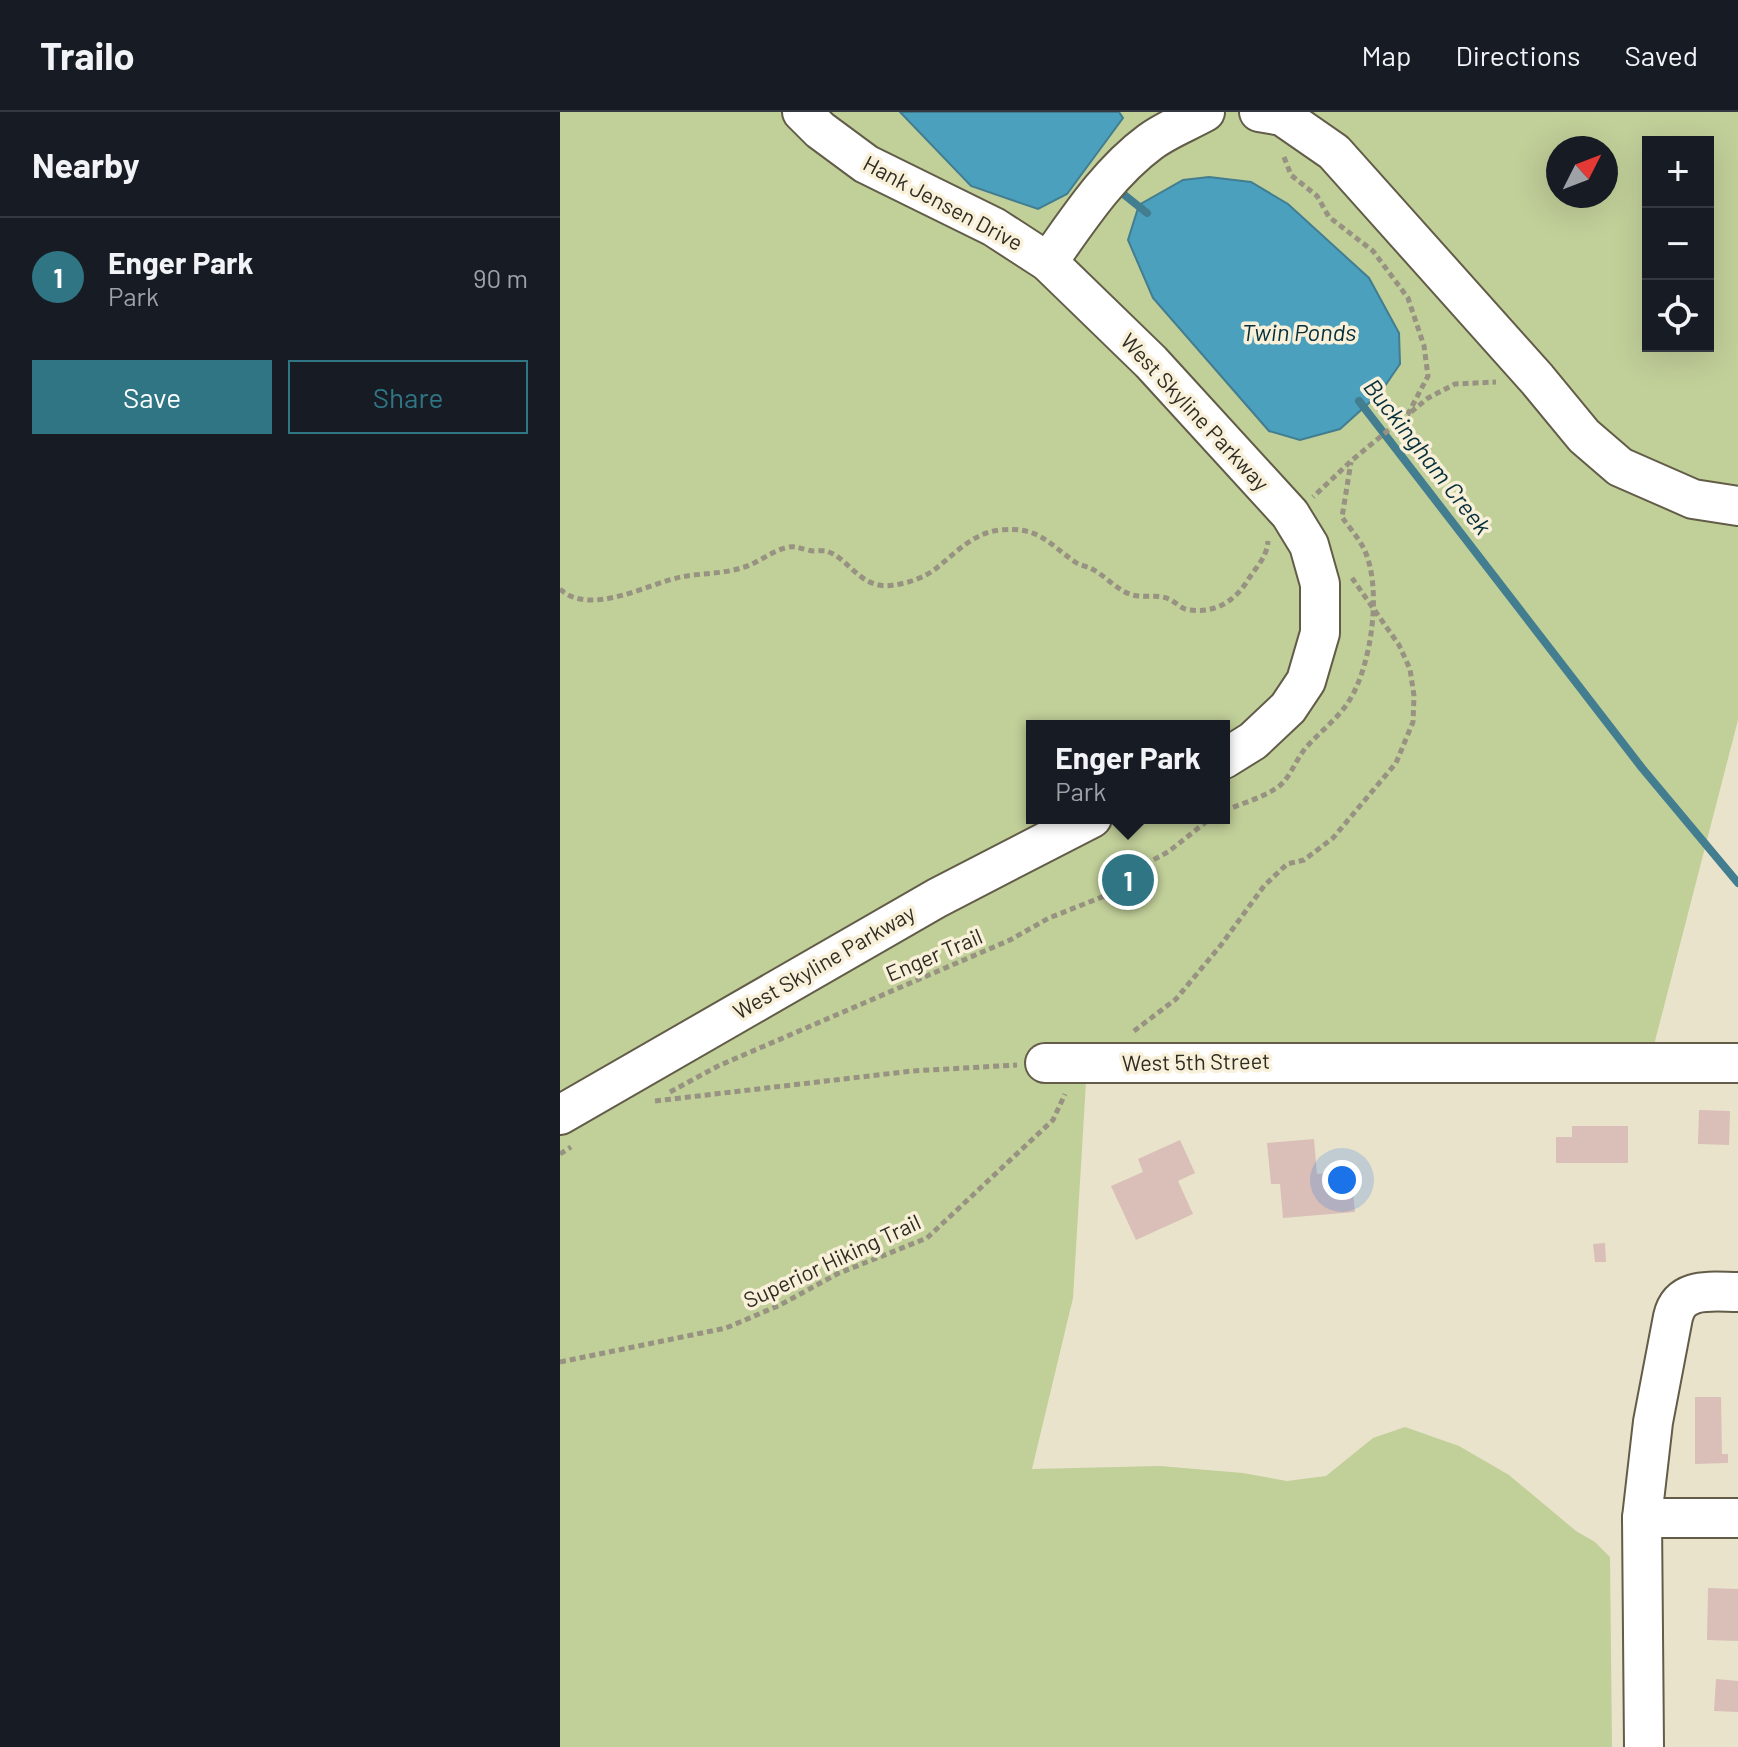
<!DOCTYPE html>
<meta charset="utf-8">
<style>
body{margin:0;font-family:Barlow,sans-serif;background:#20242c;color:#f1f3f6}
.controls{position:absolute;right:24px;top:24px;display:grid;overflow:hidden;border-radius:0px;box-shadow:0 8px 32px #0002}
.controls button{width:72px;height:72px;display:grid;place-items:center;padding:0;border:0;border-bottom:2px solid #363941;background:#171b24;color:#f1f3f6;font:40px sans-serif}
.compass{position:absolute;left:986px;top:24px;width:72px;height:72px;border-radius:50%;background:#171b24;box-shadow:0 8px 32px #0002;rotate:48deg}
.you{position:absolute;left:782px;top:1068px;width:28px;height:28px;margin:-20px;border:6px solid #fff;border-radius:50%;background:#1a73e8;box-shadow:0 0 0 12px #1a73e833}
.badge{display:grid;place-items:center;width:52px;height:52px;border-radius:50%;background:#307584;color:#fff;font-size:26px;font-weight:700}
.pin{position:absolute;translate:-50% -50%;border:4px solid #fff;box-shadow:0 2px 8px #0006}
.popup{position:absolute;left:466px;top:608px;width:204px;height:104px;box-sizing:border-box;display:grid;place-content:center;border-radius:0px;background:#171b24;filter:drop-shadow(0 2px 6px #0005);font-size:26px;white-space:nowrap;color:#9ea1a6}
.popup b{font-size:30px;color:#f1f3f6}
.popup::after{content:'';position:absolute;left:50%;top:100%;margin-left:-16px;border:16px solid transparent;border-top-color:#171b24}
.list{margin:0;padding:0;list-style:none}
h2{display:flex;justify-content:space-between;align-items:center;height:104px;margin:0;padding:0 32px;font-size:34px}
h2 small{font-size:26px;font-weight:400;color:#9ea1a6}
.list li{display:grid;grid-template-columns:52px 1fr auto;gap:24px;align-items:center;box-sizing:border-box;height:120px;padding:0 32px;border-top:2px solid #363941}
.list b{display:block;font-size:30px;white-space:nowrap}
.list p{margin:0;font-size:26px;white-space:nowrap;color:#9ea1a6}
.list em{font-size:26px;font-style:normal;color:#9ea1a6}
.actions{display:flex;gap:16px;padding:24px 32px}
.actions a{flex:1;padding:18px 0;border:2px solid #307584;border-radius:0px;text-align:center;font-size:28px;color:#307584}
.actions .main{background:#307584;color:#fff}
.icon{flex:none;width:44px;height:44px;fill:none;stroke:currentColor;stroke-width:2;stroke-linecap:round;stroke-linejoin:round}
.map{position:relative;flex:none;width:1178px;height:1635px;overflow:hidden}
header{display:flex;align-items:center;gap:48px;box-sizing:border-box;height:112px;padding:0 40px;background:#171b24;border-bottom:2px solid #363941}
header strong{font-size:38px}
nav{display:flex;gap:44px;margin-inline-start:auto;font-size:28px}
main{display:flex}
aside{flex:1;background:#171b24}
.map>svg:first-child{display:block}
.green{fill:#c1cf99;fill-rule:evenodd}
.water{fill:#4ba0be;stroke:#437d90;stroke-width:2}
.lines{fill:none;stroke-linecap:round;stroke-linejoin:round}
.stream{stroke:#437d90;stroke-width:8}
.building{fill:#d9bfb7}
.minor-casing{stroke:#625c48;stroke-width:42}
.path{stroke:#979281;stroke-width:5;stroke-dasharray:6 4;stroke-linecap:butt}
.minor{stroke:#fff;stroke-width:38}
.labels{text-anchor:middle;stroke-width:7;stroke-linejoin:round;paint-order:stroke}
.street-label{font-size:22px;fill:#2f2c23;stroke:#f8f0d9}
.water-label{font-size:24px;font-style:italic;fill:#062f3c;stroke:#f8f0d9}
</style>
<header>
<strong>Trailo</strong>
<nav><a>Map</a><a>Directions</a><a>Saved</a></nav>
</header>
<main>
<aside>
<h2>Nearby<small></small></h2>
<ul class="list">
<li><span class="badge">1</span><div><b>Enger Park</b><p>Park</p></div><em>90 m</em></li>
</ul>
<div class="actions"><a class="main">Save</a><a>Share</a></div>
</aside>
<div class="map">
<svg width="1178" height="1635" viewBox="0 0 1178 1635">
<rect width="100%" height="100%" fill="#eae3cc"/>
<path class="green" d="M0,0H1178V608L1094,933L523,930L526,970L513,1186L472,1357L600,1354L683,1361L727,1369L766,1364L813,1326L845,1315L899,1334L949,1363L1016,1419L1035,1430L1050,1445L1052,1635H0ZM1088,30H1148V234H1088ZM998,36H1046V84H998ZM472,614H664V706H472Z"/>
<g class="water">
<path d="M340,0H559L563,6L507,82L478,97L411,74Z"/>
<path d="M649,65L691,70L728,92L809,166L839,221L840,252L820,281L780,317L740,328L709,319L593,186L568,128L579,93L623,68Z"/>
</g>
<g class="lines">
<g class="stream">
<path d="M557,77L587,101"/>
<path d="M799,289L1082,656L1178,771"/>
</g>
</g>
<g class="building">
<path d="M1139,998L1170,999L1169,1033L1138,1032Z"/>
<path d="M1012,1014H1068V1051H996V1025H1012Z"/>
<path d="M754,1027L757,1062L791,1058L795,1100L723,1106L720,1072H711L707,1031Z"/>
<path d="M620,1028L635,1061L618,1069L633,1102L576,1128L551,1074L583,1060L578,1047Z"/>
<path d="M1045,1131L1046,1150H1035L1033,1132Z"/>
<path d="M1135,1285H1161L1162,1342H1168V1351L1135,1352Z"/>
<path d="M1148,1476L1178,1477V1529L1147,1528Z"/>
<path d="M1156,1567L1178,1569V1600L1154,1599Z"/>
</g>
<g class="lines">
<g class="minor-casing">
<g id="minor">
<path d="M242,0L260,18L306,52L434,115L488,150L591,250L730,402L749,433L760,472V521L746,569L728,596L693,629L664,647"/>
<path d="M699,0L722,4L774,40L977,267L1024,324L1060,355L1133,387L1178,394"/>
<path d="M488,150C518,108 548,61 590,30C606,18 627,10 645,0"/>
<path d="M485,951H1178"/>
<path d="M0,1003L377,786L532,706"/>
<path d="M1082,1406H1178"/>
<path d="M1084,1635L1082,1406L1093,1310L1113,1205C1120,1174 1152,1180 1178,1180"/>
</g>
</g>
<g class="path">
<path d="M724,45L731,63L757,84L769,105L813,139L848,186L864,234L868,264L848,302L791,349L753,385"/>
<path d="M851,300L868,286L895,272L936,270"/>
<path d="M0,477C30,505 87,472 121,465C141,461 163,462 181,456C197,452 210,440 225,436C235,433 238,436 248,438C254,440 261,438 266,439C290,446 300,479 334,473C348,471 363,466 374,458C395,442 412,421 440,418C478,414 488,431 515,450C521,454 527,454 532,457C546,464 557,479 573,483C584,486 598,482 609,487C616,490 622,498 630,498C655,501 673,490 686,471C695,456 707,446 708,429"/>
<path d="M664,699C680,692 699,687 715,677C729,669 734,651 744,638C758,621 777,608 789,589C812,553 823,473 803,435C797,424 788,414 782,405L791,350"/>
<path d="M574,919L616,887L661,833L704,774L727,752L744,748L773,726L836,651L853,610L854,584L850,557L839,533L792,466"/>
<path d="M110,980L158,954L450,828L489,806L562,777L580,755L608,740L651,706"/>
<path d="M95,989L352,959L457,953"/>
<path d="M0,1042L11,1035"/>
<path d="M0,1250L166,1216L220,1193L277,1162L367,1126L493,1008L505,982"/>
</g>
<use href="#minor" class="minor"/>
</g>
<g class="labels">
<g class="street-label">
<text transform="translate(383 91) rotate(28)" y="8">Hank Jensen Drive</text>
<text transform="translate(635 300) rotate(47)" y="8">West Skyline Parkway</text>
<text transform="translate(374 843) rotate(-23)" y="8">Enger Trail</text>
<text transform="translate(264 850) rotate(-30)" y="8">West Skyline Parkway</text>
<text transform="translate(636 950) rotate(-1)" y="8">West 5th Street</text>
<text transform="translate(272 1149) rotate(-25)" y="8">Superior Hiking Trail</text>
</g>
<g class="water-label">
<text x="739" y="229">Twin Ponds</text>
<text transform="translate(867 345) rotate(52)" y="8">Buckingham Creek</text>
</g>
</g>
</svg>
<div class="controls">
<button>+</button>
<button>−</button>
<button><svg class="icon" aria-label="locate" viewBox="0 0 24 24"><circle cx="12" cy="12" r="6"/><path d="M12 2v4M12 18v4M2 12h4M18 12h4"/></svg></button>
</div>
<svg class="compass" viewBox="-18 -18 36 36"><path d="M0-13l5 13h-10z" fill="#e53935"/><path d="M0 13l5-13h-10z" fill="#9ea1a6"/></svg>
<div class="you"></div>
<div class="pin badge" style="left:568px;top:768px">1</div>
<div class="popup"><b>Enger Park</b>Park</div>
</div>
</main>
